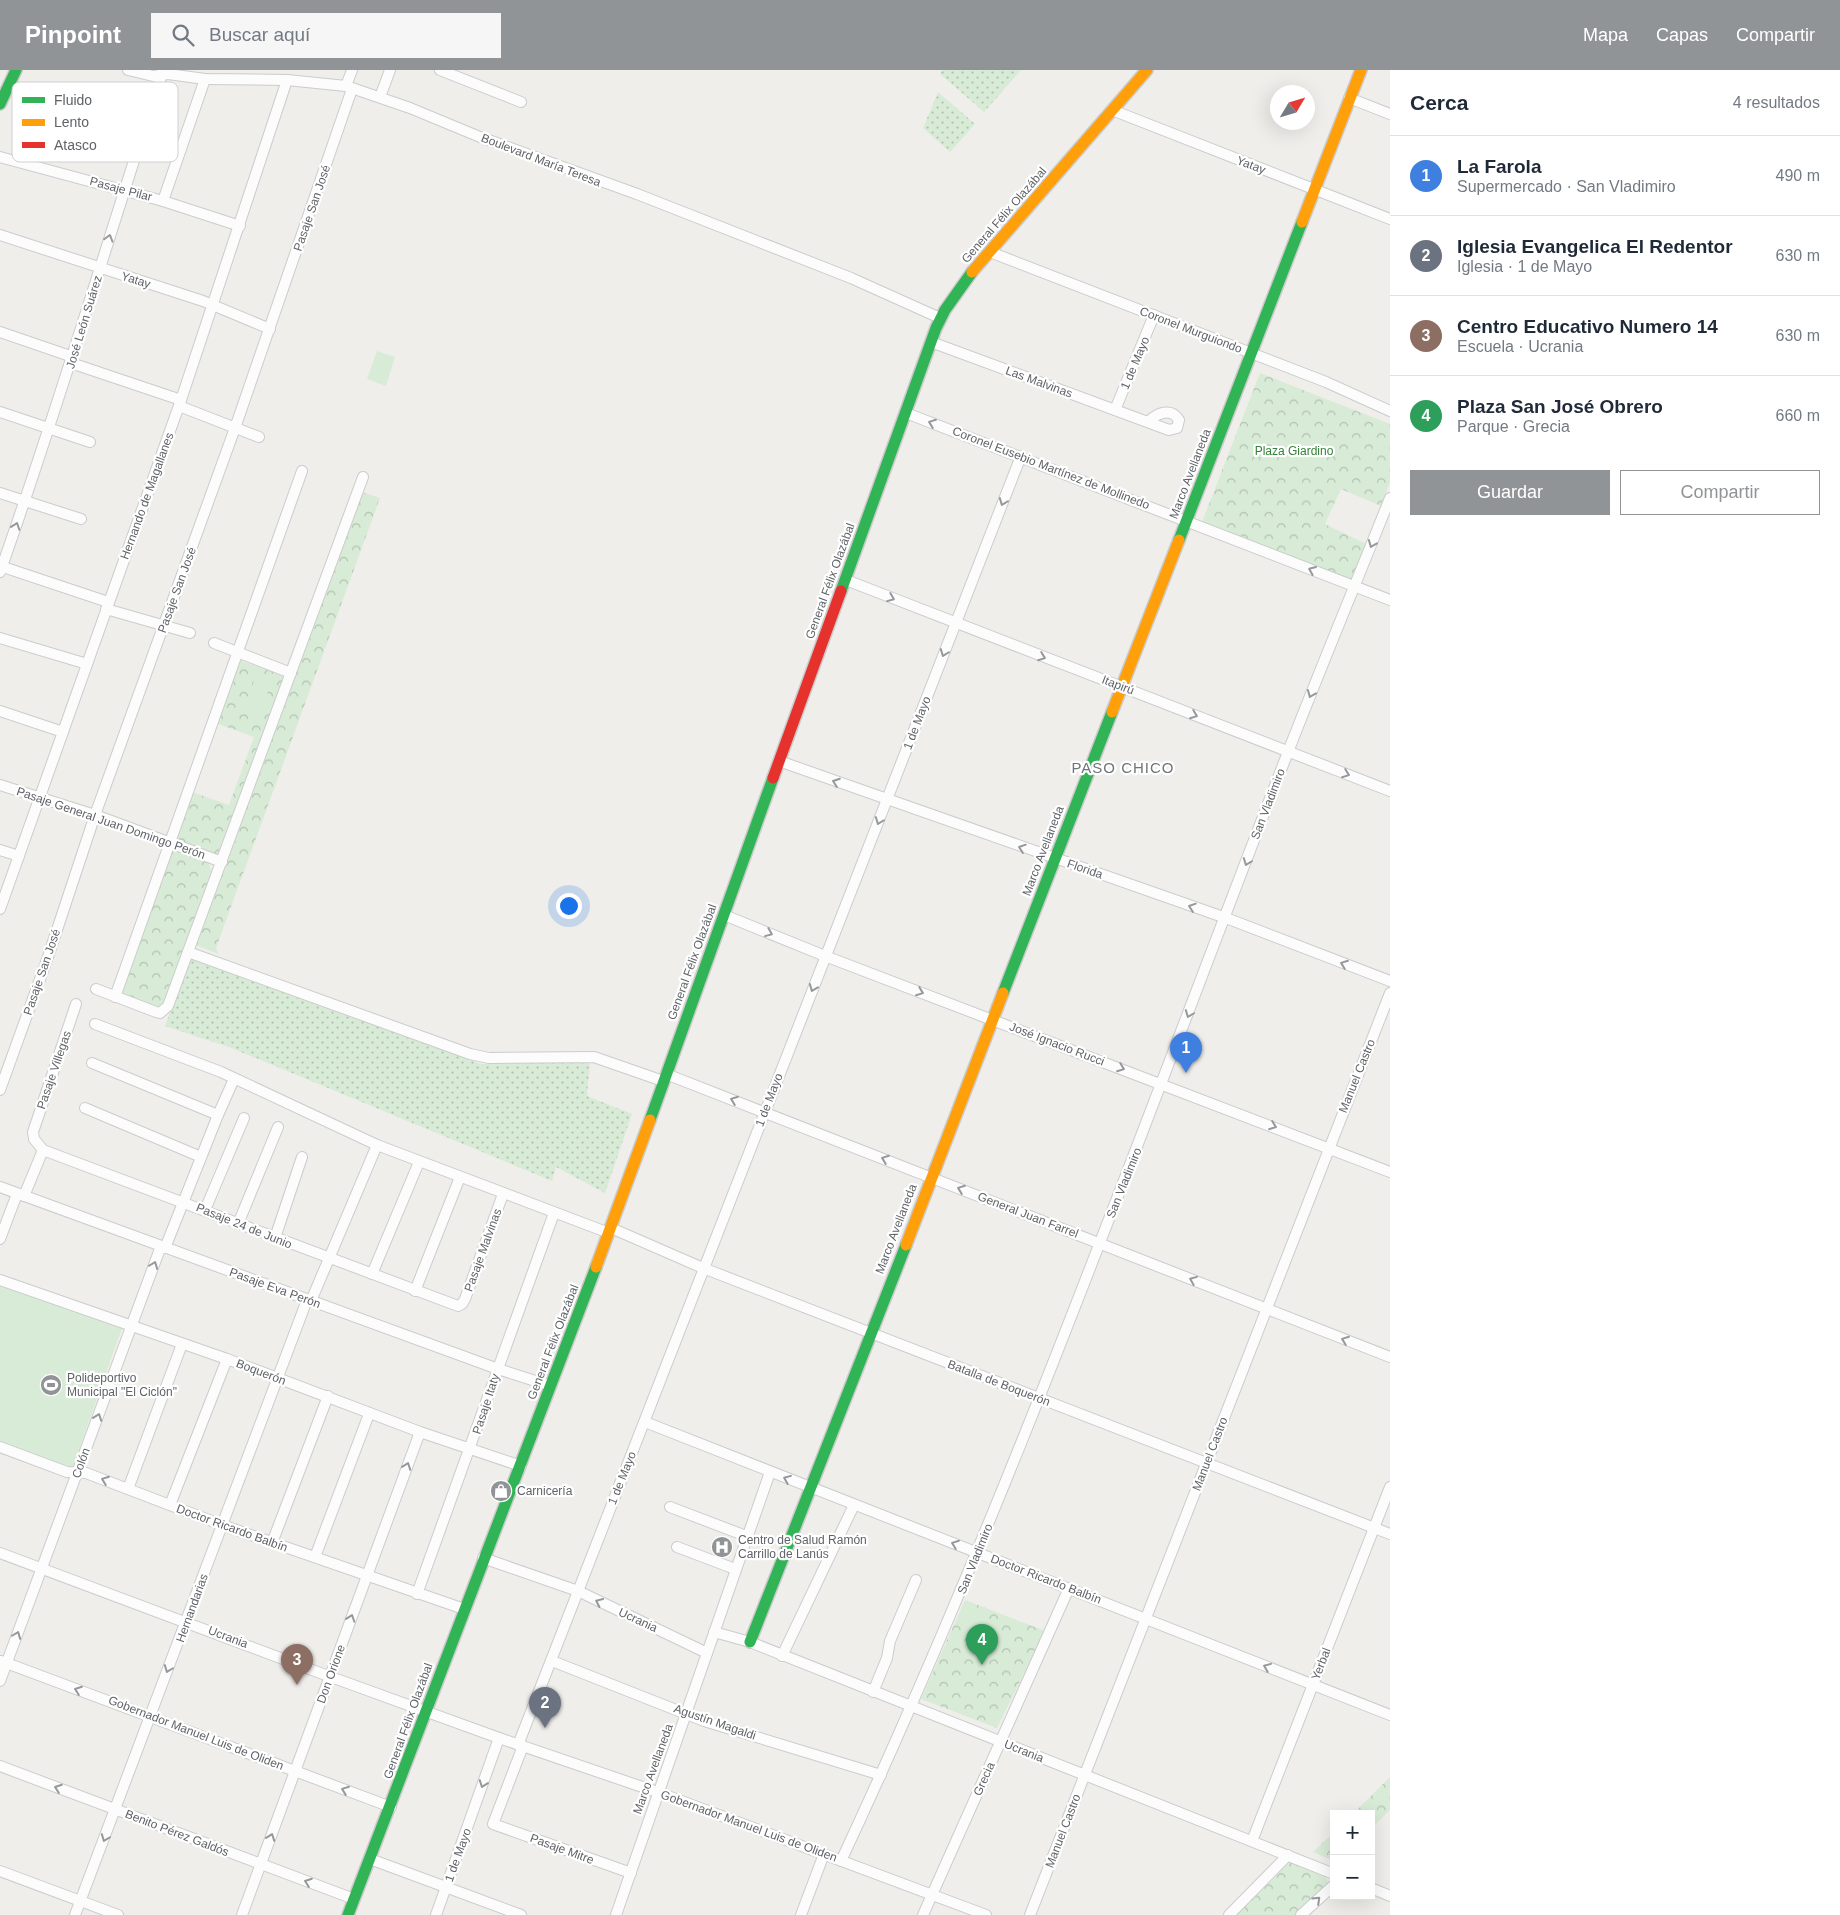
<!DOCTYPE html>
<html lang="es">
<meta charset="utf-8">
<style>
body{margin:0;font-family:Helvetica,sans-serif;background:#f6f6f7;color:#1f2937}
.controls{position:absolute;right:15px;bottom:15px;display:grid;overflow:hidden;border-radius:0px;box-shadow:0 5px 20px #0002}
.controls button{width:45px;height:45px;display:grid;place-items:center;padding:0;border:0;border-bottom:1px solid #e0e1e3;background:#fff;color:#1f2937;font:25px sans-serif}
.compass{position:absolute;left:1270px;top:15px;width:45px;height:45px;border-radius:50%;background:#fff;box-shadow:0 5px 20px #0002;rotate:52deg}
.you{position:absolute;left:568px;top:835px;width:18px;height:18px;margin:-12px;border:4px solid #fff;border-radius:50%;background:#1a73e8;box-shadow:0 0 0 8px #1a73e833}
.badge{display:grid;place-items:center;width:32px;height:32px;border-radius:50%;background:#919496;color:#fff;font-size:16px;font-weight:700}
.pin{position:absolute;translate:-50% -41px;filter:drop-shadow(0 1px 2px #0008)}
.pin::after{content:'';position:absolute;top:26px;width:18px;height:15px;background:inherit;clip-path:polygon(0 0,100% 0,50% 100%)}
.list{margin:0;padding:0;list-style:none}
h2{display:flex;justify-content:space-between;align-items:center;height:65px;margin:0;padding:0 20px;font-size:21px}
h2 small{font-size:16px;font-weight:400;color:#747a83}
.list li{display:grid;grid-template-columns:32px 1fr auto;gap:15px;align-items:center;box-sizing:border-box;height:80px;padding:0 20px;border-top:1px solid #e0e1e3}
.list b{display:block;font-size:19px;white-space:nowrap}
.list p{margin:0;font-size:16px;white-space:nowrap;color:#747a83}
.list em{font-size:16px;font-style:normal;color:#747a83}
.actions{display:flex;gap:10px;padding:15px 20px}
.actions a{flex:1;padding:11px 0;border:1px solid #919496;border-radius:0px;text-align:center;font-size:18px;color:#919496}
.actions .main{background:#919496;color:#fff}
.icon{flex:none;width:28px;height:28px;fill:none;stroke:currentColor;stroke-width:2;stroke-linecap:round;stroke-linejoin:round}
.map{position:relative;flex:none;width:1390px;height:1845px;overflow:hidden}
header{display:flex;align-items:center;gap:30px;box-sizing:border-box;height:70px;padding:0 25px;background:#919496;color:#fff}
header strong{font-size:24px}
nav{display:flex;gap:28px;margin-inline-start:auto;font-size:18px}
.search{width:350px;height:45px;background:#f6f6f7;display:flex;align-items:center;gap:12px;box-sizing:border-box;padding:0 18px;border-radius:0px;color:#747a83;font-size:19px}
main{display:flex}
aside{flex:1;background:#fff}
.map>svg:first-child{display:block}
.grass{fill:url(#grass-dots)}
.park{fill:url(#park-crowns)}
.pitch{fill:#d8ebd6}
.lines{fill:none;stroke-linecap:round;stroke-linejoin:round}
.street-casing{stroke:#cbcccc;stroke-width:12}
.fast-casing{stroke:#cacacb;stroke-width:14}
.slow-casing{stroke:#cacacb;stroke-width:14}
.jam-casing{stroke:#cacacb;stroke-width:14}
.street{stroke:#fdfcfc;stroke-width:10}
.fast{stroke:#30b455;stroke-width:11}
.slow{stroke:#ff9f0a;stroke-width:11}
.jam{stroke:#e5322d;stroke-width:11}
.oneway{stroke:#96999c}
.labels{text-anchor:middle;stroke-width:4.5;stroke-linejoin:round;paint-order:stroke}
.street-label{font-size:12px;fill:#5f6368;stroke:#fff}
.park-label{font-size:12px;fill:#348238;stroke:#fff}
.poi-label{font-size:12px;fill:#5f6368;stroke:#fff;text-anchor:start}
.quarter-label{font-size:15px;letter-spacing:1px;fill:#70757a;stroke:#fff}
.key{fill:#fff;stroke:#cfd0d2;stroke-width:1}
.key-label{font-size:14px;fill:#5f6368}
</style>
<header>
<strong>Pinpoint</strong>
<div class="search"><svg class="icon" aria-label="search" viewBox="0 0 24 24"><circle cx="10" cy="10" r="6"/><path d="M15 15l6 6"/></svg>Buscar aquí</div>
<nav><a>Mapa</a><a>Capas</a><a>Compartir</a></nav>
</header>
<main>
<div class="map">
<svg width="1390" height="1845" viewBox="0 0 1390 1845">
<defs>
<pattern id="grass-dots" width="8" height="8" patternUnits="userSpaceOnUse" patternTransform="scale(1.25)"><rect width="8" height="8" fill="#d8ebd6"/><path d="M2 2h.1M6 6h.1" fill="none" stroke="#b2c2b1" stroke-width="1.8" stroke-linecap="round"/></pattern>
<pattern id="park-crowns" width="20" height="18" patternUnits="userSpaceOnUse" patternTransform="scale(1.25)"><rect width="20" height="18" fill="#d8ebd6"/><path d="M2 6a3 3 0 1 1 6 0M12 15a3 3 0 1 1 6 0" fill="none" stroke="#b2c2b1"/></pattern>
</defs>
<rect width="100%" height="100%" fill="#efeeea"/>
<g class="grass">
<path d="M942,0H1021L984,42L940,4Z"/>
<path d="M938,22L975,54L950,82L923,58Z"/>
<path d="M190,889L481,994L590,992L587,1026L632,1044L605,1123L556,1097L552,1111L229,977L165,956Z"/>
</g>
<g class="park">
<path d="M1260,303L1390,354V412L1381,436L1341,419L1325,454L1366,474L1352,510L1202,452Z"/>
<path d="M362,422L380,428L216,878L219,884L195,875Z"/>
<path d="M239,590L284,606L219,785L175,769L192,722L229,735L254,667L216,653Z"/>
<path d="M172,779L208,792L212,803L165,933L156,938L120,925Z"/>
<path d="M965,1530L1045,1561L997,1658L921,1629Z"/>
<path d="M1390,1707V1740L1371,1759V1744H1353Z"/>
<path d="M1334,1762V1791L1313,1782Z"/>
<path d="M1290,1792L1325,1806L1329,1815L1297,1845H1236Z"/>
</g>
<g class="pitch">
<path d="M377,281L395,287L386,316L367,309Z"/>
<path d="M1282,380H1311V395L1282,396Z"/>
<path d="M255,608L271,613L259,647L244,641Z"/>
<path d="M0,1214L122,1258L72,1399L0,1372Z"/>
<path d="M962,1541L991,1550L988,1562L959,1553Z"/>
</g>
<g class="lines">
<g class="street-casing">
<g id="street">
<path d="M128,0L153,6L168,4L205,9L287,10L346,16L410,38L480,67L637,124L851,208L940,248"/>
<path d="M440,0L521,32"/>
<path d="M346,16L352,0"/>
<path d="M380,27L390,0"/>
<path d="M1349,28L1390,44"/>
<path d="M1112,40L1390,149"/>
<path d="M0,87L163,131L240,156"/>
<path d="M163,131L205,9"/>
<path d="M0,165L203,231L270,259"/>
<path d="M990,182L1326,312L1390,341"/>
<path d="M0,262L73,287"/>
<path d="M931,272L1169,360L1177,358L1179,350C1171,337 1157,343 1148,352"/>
<path d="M71,293L181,330"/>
<path d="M179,336L259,367"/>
<path d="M1115,340L1154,245"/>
<path d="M0,342L90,372"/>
<path d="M906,343L1390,530"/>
<path d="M0,423L81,449"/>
<path d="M0,496L108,532"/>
<path d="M0,502C59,336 108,168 163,1"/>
<path d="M846,510L1390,721"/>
<path d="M106,539L190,563"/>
<path d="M0,568L87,594"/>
<path d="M214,573L291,603"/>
<path d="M0,641L63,662"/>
<path d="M779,691L1226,848L1390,911"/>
<path d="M0,715L95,745L222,792"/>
<path d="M0,780L19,786"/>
<path d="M0,839L181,330L287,10"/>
<path d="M724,845L825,886L1390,1102"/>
<path d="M188,882L470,984L489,988L594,987L663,1011"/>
<path d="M96,919L156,942L160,943L168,936L363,407"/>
<path d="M115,927L302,401"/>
<path d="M76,934L33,1062L34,1069L43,1080L458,1236L462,1234L465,1229L503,1124"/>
<path d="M95,954L221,1002L377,1075L609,1163"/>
<path d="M92,993L218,1045"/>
<path d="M666,1004L1390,1287"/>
<path d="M0,1020L48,887L95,745L235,358L352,19"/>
<path d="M85,1038L201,1087"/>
<path d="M0,1117L498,1299L551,1316"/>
<path d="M24,1126L43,1080"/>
<path d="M205,1140L244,1048"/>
<path d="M238,1154L278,1057"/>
<path d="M611,1158L703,1198L1390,1464"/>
<path d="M275,1168L302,1087"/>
<path d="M0,1169L17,1124"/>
<path d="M165,1178L218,1045L234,1009"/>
<path d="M372,1204L419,1092"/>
<path d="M0,1210L227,1289L420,1362L521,1396"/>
<path d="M415,1221L460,1107"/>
<path d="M311,1231L377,1075"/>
<path d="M645,1352L1390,1645"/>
<path d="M0,1377L67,1402L86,1403L222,1455L464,1539"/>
<path d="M128,1419L182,1274"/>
<path d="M170,1435L227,1289"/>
<path d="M670,1437L746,1466"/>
<path d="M272,1473L328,1326"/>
<path d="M677,1477L735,1499"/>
<path d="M0,1483L331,1607L499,1668L660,1723L986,1845"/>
<path d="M315,1487L369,1344"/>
<path d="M483,1488L578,1521L707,1583"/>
<path d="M417,1524L554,1143"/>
<path d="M714,1562L750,1572L1334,1804"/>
<path d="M782,1586L854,1435"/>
<path d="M1,1591L391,1737"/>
<path d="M552,1591L704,1651L881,1705"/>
<path d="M0,1611L161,1176"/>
<path d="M873,1622L887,1588L890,1571L916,1510"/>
<path d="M518,1675L1021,386"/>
<path d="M523,1676L493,1754L631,1803"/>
<path d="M0,1696L354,1829"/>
<path d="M1252,1771L1390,1417"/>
<path d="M370,1789L521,1845"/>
<path d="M841,1791C1010,1429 1144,1053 1288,682C1321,597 1356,513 1390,428"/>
<path d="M0,1801L118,1845"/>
<path d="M1371,1818L1390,1826"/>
<path d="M75,1845L307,1230"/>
<path d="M242,1845L420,1362"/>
<path d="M436,1845L499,1668"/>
<path d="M616,1845L770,1402"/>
<path d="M801,1845L824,1784"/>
<path d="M923,1845L1069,1518"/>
<path d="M1030,1845L1390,923"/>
<path d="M1229,1845L1288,1785"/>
<path d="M1301,1845L1334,1815"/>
</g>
</g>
<g class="fast-casing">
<g id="fast">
<path d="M0,34L16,0"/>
<path d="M1179,470L1302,152"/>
<path d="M841,521L936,258L945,240L972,202"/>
<path d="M1003,923L1112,642"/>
<path d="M650,1050L773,708"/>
<path d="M750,1572L906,1175"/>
<path d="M348,1845L596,1197"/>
</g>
</g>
<g class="slow-casing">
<g id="slow">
<path d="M1302,152L1361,0"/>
<path d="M972,202L1147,0"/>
<path d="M1112,642L1179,470"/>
<path d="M906,1175L1003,923"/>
<path d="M596,1197L650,1050"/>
</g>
</g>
<g class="jam-casing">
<path id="jam" d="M773,708L841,521"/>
</g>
<use href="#street" class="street"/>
<use href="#fast" class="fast"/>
<use href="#slow" class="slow"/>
<use href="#jam" class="jam"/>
</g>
<defs><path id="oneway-chevron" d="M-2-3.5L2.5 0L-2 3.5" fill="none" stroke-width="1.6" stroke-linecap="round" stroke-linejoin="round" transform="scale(1.25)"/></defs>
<g class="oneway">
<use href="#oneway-chevron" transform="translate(109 168) rotate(-74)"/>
<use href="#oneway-chevron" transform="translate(932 353) rotate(-159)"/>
<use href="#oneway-chevron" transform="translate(1003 432) rotate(111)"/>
<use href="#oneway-chevron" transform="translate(16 456) rotate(-71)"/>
<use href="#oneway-chevron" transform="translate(1372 474) rotate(112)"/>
<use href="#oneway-chevron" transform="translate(1312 500) rotate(-157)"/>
<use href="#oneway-chevron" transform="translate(891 528) rotate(22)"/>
<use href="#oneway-chevron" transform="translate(944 583) rotate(111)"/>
<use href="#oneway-chevron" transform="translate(1042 587) rotate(21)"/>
<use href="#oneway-chevron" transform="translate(1311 624) rotate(112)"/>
<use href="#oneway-chevron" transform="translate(1194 645) rotate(21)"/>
<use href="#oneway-chevron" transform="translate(1346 704) rotate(21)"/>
<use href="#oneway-chevron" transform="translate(836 712) rotate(-160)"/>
<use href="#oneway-chevron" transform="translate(879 751) rotate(111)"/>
<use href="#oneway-chevron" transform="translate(1022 778) rotate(-161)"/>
<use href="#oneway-chevron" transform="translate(1247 792) rotate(111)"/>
<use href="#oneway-chevron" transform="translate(1192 837) rotate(-161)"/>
<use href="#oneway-chevron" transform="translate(769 863) rotate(22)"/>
<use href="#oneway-chevron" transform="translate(1344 894) rotate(-159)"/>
<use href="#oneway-chevron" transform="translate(813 918) rotate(112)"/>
<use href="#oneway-chevron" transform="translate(920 922) rotate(21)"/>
<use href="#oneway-chevron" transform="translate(1189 944) rotate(111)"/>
<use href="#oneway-chevron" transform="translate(1121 998) rotate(21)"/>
<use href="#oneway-chevron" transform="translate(734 1030) rotate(-159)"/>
<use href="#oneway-chevron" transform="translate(1273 1056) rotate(21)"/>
<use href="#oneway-chevron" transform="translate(885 1089) rotate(-159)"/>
<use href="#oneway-chevron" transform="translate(961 1119) rotate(-159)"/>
<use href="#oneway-chevron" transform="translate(154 1195) rotate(-69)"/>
<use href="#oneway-chevron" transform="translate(1193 1210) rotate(-158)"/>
<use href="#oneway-chevron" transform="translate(1345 1270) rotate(-159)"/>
<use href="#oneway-chevron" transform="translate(98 1347) rotate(-70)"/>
<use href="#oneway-chevron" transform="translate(407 1396) rotate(-70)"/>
<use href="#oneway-chevron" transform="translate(787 1409) rotate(-158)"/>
<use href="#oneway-chevron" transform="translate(105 1410) rotate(-159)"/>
<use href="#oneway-chevron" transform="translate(955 1474) rotate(-159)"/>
<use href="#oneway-chevron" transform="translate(599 1532) rotate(-155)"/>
<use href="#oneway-chevron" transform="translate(351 1548) rotate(-71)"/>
<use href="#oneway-chevron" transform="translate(17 1565) rotate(-69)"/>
<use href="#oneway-chevron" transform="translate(1267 1597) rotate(-158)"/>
<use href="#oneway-chevron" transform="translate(168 1599) rotate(111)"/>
<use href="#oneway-chevron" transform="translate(78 1620) rotate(-160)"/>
<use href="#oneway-chevron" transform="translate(483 1714) rotate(110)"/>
<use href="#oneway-chevron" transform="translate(58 1718) rotate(-160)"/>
<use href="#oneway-chevron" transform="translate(345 1720) rotate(-159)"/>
<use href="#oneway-chevron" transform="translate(271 1767) rotate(-70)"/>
<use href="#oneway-chevron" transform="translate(105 1768) rotate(111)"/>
<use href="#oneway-chevron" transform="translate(308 1812) rotate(-160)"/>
<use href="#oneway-chevron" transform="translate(1317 1830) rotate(-43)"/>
</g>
<defs>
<g id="stadium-disc" transform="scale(1.125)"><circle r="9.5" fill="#919496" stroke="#fff"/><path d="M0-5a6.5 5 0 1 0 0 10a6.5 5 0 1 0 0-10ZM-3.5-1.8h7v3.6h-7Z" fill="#fff"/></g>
<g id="shop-disc" transform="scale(1.125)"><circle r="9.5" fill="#919496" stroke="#fff"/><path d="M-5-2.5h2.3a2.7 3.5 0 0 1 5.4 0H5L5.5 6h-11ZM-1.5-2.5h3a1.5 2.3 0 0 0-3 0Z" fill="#fff"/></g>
<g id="hospital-disc" transform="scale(1.125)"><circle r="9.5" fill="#919496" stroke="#fff"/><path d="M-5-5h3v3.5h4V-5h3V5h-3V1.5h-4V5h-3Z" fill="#fff"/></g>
</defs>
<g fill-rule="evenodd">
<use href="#stadium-disc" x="51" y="1315"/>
<use href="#shop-disc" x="501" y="1421"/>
<use href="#hospital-disc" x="722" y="1477"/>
</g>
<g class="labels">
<g class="street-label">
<text transform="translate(541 90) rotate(21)" y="4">Boulevard María Teresa</text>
<text transform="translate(1251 95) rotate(21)" y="4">Yatay</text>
<text transform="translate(121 119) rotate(15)" y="4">Pasaje Pilar</text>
<text transform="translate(312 138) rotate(-71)" y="4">Pasaje San José</text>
<text transform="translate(1004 145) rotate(-49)" y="4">General Félix Olazábal</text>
<text transform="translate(136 210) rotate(17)" y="4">Yatay</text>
<text transform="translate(84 252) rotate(-73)" y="4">José León Suárez</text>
<text transform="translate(1191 260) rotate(21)" y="4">Coronel Murguiondo</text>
<text transform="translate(1135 293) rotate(-67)" y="4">1 de Mayo</text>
<text transform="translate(1039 312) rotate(20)" y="4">Las Malvinas</text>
<text transform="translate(1051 398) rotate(21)" y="4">Coronel Eusebio Martínez de Mollinedo</text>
<text transform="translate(1190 404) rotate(-69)" y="4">Marco Avellaneda</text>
<text transform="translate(147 426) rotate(-70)" y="4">Hernando de Magallanes</text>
<text transform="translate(830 511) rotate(-70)" y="4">General Félix Olazábal</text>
<text transform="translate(177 520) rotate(-70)" y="4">Pasaje San José</text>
<text transform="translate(1118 615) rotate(21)" y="4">Itapirú</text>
<text transform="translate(917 653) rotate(-69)" y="4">1 de Mayo</text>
<text transform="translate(1268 734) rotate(-69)" y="4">San Vladimiro</text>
<text transform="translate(111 753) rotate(19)" y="4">Pasaje General Juan Domingo Perón</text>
<text transform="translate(1043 781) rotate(-69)" y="4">Marco Avellaneda</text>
<text transform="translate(1085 799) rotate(19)" y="4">Florida</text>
<text transform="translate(692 892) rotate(-70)" y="4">General Félix Olazábal</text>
<text transform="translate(42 902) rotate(-71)" y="4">Pasaje San José</text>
<text transform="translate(1057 974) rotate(21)" y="4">José Ignacio Rucci</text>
<text transform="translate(54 1000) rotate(-71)" y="4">Pasaje Villegas</text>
<text transform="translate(1357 1006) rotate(-68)" y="4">Manuel Castro</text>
<text transform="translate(769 1030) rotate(-69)" y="4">1 de Mayo</text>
<text transform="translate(1124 1113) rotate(-68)" y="4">San Vladimiro</text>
<text transform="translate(1028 1145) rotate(21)" y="4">General Juan Farrel</text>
<text transform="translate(244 1156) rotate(22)" y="4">Pasaje 24 de Junio</text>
<text transform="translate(896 1159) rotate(-69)" y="4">Marco Avellaneda</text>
<text transform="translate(483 1180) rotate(-70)" y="4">Pasaje Malvinas</text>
<text transform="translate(275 1218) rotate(20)" y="4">Pasaje Eva Perón</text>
<text transform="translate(553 1272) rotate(-69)" y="4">General Félix Olazábal</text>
<text transform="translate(261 1302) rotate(21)" y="4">Boquerón</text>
<text transform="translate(999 1313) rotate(21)" y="4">Batalla de Boquerón</text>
<text transform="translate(486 1334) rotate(-72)" y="4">Pasaje Itaty</text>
<text transform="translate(1210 1384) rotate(-69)" y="4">Manuel Castro</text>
<text transform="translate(81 1393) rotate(-70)" y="4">Colón</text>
<text transform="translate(622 1408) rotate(-68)" y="4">1 de Mayo</text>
<text transform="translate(232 1458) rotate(20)" y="4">Doctor Ricardo Balbín</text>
<text transform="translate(975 1489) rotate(-68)" y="4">San Vladimiro</text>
<text transform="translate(1046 1509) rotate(21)" y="4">Doctor Ricardo Balbín</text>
<text transform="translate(192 1538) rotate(-70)" y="4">Hernandarias</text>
<text transform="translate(638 1550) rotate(25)" y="4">Ucrania</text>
<text transform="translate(228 1567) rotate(21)" y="4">Ucrania</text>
<text transform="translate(1321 1594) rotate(-69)" y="4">Yerbal</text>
<text transform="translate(331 1604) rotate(-70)" y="4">Don Orione</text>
<text transform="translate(408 1651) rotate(-70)" y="4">General Félix Olazábal</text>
<text transform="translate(715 1652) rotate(19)" y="4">Agustín Magaldi</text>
<text transform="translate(196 1663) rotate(21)" y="4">Gobernador Manuel Luis de Oliden</text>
<text transform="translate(1024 1681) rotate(22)" y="4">Ucrania</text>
<text transform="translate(653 1699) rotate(-70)" y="4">Marco Avellaneda</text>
<text transform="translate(984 1709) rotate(-66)" y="4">Grecia</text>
<text transform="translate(749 1756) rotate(20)" y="4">Gobernador Manuel Luis de Oliden</text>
<text transform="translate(1063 1761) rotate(-69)" y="4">Manuel Castro</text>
<text transform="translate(177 1763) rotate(21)" y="4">Benito Pérez Galdós</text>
<text transform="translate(562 1779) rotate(20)" y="4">Pasaje Mitre</text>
<text transform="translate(458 1785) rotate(-70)" y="4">1 de Mayo</text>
</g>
<g class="park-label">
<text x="1294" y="385">Plaza Giardino</text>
</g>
<g class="poi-label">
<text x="67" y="1312">Polideportivo<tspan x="67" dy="14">Municipal "El Ciclón"</tspan></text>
<text x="517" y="1425">Carnicería</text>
<text x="738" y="1474">Centro de Salud Ramón<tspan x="738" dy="14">Carrillo de Lanús</tspan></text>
</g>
<g class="quarter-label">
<text x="1123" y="703">PASO CHICO</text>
</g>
</g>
<rect x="12" y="12" width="166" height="80" rx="8" class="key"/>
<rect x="22" y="27" width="23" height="6" fill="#30b455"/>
<rect x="22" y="49" width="23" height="7" fill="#ff9f0a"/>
<rect x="22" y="72" width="23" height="6" fill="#e5322d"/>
<g class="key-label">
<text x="54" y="35">Fluido</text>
<text x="54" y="57">Lento</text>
<text x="54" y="80">Atasco</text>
</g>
</svg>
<div class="controls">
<button>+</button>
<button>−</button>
</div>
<svg class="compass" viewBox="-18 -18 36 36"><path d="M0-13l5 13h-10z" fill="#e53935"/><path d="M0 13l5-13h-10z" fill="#747a83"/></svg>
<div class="you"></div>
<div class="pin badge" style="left:1186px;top:1003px;background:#3f7fe0">1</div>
<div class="pin badge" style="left:545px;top:1658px;background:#6b7280">2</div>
<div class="pin badge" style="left:297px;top:1615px;background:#8d6e63">3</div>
<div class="pin badge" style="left:982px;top:1595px;background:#2e9e5b">4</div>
</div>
<aside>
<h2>Cerca<small>4 resultados</small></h2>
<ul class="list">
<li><span class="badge" style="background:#3f7fe0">1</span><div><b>La Farola</b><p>Supermercado · San Vladimiro</p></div><em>490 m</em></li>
<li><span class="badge" style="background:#6b7280">2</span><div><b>Iglesia Evangelica El Redentor</b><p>Iglesia · 1 de Mayo</p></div><em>630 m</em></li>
<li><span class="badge" style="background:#8d6e63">3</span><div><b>Centro Educativo Numero 14</b><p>Escuela · Ucrania</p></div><em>630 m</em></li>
<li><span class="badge" style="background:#2e9e5b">4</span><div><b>Plaza San José Obrero</b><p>Parque · Grecia</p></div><em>660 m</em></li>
</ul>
<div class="actions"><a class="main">Guardar</a><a>Compartir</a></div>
</aside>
</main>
